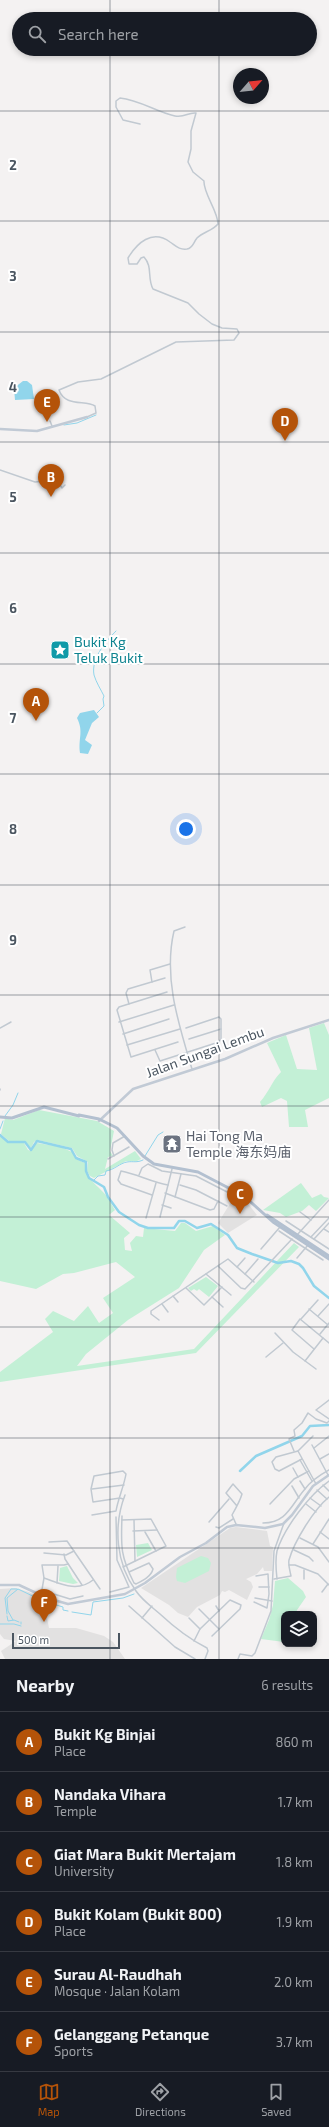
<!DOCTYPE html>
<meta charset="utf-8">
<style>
body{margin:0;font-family:"Exo 2","Noto Sans SC",sans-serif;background:#242831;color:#f1f3f6}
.controls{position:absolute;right:12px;bottom:12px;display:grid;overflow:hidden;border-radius:8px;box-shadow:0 2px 6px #0003}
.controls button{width:36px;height:36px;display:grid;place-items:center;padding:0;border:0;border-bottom:1px solid #363941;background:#171b24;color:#f1f3f6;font:20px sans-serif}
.compass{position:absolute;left:233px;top:68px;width:36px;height:36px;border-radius:50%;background:#171b24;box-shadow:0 2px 6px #0003;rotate:62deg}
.scale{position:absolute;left:12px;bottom:10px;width:108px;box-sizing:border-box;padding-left:4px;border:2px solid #4a5560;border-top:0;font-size:11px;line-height:14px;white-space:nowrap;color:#4a5560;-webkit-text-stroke:3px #fff;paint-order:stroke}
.you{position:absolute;left:186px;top:829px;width:14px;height:14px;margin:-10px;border:3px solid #fff;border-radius:50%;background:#1a73e8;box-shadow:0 0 0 6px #1a73e833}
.badge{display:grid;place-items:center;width:26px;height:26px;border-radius:50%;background:#b45309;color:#fff;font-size:13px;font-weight:700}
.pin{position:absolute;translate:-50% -33px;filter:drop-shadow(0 1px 2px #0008)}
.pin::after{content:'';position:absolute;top:21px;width:14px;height:12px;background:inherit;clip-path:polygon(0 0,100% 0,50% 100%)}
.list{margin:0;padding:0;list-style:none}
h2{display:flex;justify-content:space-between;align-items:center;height:52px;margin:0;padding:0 16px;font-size:17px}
h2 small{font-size:13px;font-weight:400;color:#9ea1a6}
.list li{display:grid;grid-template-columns:26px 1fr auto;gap:12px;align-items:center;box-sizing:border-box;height:60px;padding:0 16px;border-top:1px solid #363941}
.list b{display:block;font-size:15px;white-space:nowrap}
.list p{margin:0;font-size:13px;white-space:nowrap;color:#9ea1a6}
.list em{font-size:13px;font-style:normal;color:#9ea1a6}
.icon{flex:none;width:22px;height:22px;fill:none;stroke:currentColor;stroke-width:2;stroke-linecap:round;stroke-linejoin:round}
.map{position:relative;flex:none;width:329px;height:1659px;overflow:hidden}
.search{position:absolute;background:#171b24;box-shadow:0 2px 6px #0003;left:12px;right:12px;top:12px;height:44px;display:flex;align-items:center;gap:10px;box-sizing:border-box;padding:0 14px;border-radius:22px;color:#9ea1a6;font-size:15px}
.sheet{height:412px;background:#171b24}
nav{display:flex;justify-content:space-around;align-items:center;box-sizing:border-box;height:56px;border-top:1px solid #363941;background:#171b24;font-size:11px;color:#9ea1a6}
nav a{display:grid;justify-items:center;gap:2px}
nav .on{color:#b45309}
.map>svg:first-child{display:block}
.education{fill:#e2e1e1}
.green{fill:#c3f0d6}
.water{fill:#91d5eb}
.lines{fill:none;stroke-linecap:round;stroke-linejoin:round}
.stream{stroke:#91d5eb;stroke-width:1}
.river{stroke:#91d5eb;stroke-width:2.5}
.street{stroke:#c1c9d1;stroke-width:1.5}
.secondary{stroke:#c1cad5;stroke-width:2.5}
.primary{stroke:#b3c0d0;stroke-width:3}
.grid{fill:none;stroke:#4a5560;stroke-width:1;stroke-opacity:0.55}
.labels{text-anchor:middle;stroke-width:4;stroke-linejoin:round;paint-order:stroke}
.culture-label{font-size:14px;fill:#0d838f;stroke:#fff;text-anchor:start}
.street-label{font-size:14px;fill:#4a5560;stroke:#fff}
.worship-label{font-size:14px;fill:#5b616d;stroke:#fff;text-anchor:start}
.grid-label{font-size:13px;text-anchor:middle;font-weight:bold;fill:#4a5560;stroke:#fff;stroke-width:4;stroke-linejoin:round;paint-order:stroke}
</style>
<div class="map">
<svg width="329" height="1659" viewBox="0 0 329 1659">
<rect width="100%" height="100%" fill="#f4f2f2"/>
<g class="education">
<path d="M236,1194L245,1200L257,1215L228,1233L218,1223Z"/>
<path d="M236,1527L267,1531L270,1546L273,1547L272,1571H264L263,1567L257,1574L246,1579L251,1582L253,1587L247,1600L229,1590L225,1592L222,1591L220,1595L197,1607L188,1617L178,1613L169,1605L141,1588L230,1528Z"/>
<path d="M15,1588L29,1592L39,1598L45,1608L49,1628H76L104,1636L113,1642L125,1659H5L1,1651L16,1641L4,1639L0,1634V1589Z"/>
</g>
<g class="green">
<path d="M324,1023L329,1035V1098L305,1110L308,1127H289L287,1101L281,1098L262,1107L260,1102C269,1092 272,1081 281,1072L267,1043L286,1035L297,1069L317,1070L309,1028Z"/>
<path d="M39,1110L97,1121L114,1131L110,1151L113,1156L108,1157L105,1169L135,1151L141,1159L137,1161H126L94,1178L90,1176L87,1171L88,1162L77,1156L72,1148L38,1140L34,1142L31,1148L25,1141H9L1,1134L5,1118L13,1120Z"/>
<path d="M0,1136L8,1143H24L28,1150L31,1151L37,1143L61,1147L72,1152L76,1159L85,1163C85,1178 95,1183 104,1193C109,1198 111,1204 115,1210L109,1215L130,1233L124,1238L125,1250L132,1251L130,1243L136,1236L143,1237L144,1228L175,1231L181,1223H185L196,1231L213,1226L225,1235L204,1250L179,1288L128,1320L86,1354L77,1366L194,1349L294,1243L299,1247L196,1353L0,1382V1372L53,1332L45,1319L53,1311L74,1321L88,1306L99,1323L113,1313L103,1298L135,1277L116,1262L74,1273L63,1274L36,1289L0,1281Z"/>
<path d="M301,1183L312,1198L321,1194L324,1197L329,1198L316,1211L309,1205L302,1211L286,1217L280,1213L263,1210Z"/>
<path d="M206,1277L218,1286L209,1297L199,1289L197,1291L194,1289L191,1291L188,1288Z"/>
<path d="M148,1543L152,1550L137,1557L136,1545Z"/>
<path d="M201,1556L208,1558L211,1563L209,1571L185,1583L177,1581L176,1577L177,1568Z"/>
<path d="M67,1566L73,1578L78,1583L73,1584L59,1581L60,1568Z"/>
<path d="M288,1578L303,1591L306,1597L297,1610L296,1614H284V1642L261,1639L269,1620L273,1605L275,1581Z"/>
</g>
<g class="water">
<path d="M23,381H27L32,385L34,399L15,400L14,388Z"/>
<path d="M94,710L99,717L92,723L85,740L92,745L88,754L80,753C78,738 84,732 77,718L80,713Z"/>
</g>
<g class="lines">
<g class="stream">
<path d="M64,425L77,423L96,415"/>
<path d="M97,713L104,706L103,699L104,696C101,690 96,682 94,675C91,659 105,642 116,631"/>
<path d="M5,1116L13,1105L18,1093"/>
<path d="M0,1129L3,1121"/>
<path d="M145,1156L158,1135L163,1132"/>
<path d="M94,1180L98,1176L105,1175L106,1171C114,1170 120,1163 127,1162C133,1161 137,1163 143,1160"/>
<path d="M72,1612L91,1615L93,1602L123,1598L134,1594"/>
<path d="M7,1614L5,1598L11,1589H17"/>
<path d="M7,1616L8,1621L14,1620L19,1622"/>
<path d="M13,1620L8,1611L7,1598L18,1589L43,1601L63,1607V1610L68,1611"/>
<path d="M21,1622V1624"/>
<path d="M0,1624H14L21,1626"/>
</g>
<g class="river">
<path d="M0,1135L8,1142H25L31,1150L37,1141L71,1149L76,1158L86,1162V1171L89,1178L104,1187L108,1197L119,1212L139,1225L148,1228H174L179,1221H185L197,1228L211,1224L228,1235L237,1248L252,1254L278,1263L291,1261L299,1264L303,1268L314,1286L329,1298"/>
<path d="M240,1471L256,1456L302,1436L310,1426L329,1425"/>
</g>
<g class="street">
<path d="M87,417L96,413L95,406C85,400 65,407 59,390L78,382L101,379L176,342L234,340L239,333L237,329L222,328L212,324L199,314L188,303L153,289C147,278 153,267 144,257L141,258L137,264H129L128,258C137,243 152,229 170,242C176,246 179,250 187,249C193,248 193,243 197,238C203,232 212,231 218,224C218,211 203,193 204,181L193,172L188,162L191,149V131L196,113C188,112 185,118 175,116C156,112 140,100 120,98L116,101V107L123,120L140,124"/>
<path d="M50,421L52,426"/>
<path d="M0,470L35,482L57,480L62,488L65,485"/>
<path d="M185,927L174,931C163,978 179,1025 192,1069"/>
<path d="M152,982L150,970L170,964"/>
<path d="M167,992L119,1007L117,1010L131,1057L178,1042"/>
<path d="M129,1004L126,993L128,989L165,978"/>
<path d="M119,1022L174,1005"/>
<path d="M0,1028L11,1022"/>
<path d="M123,1034L169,1019"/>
<path d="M189,1039L221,1029"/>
<path d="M127,1045L180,1029"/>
<path d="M155,1050L160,1061L219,1042L221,1039V1019L219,1017L186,1028"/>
<path d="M0,1089V1090"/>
<path d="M114,1156L112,1150L113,1143L125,1136"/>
<path d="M108,1159L129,1147"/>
<path d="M139,1175L142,1168L148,1164L162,1171L196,1176L233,1195"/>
<path d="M180,1185L196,1190L227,1206"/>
<path d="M165,1193L210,1210L214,1209L218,1201"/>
<path d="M152,1195L121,1184L118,1180L121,1171C137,1174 151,1182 168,1185"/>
<path d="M175,1197L181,1174"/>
<path d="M162,1205L171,1208"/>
<path d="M300,1212L311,1220"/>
<path d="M160,1217L172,1169"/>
<path d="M146,1218L156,1183"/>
<path d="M286,1221L329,1249"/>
<path d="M324,1229L329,1232"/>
<path d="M279,1231L323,1260"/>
<path d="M297,1235L329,1200"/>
<path d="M311,1237L329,1218"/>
<path d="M314,1239L329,1223"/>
<path d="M261,1249L280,1227"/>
<path d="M297,1258L308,1245"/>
<path d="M218,1266L241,1288L245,1289L292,1239"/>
<path d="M237,1267L245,1258"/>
<path d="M206,1274L231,1295"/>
<path d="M245,1274L258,1259"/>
<path d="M186,1288L204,1305L222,1287"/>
<path d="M173,1296L178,1302"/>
<path d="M212,1297L223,1307"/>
<path d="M162,1304L168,1312"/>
<path d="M309,1309L328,1325"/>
<path d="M318,1316L329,1304"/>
<path d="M301,1319L318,1300"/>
<path d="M159,1320L151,1314V1311L228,1259L254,1282"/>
<path d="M275,1333L293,1352L316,1369"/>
<path d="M320,1334L329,1323"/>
<path d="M314,1349L292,1330L300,1319L329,1343"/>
<path d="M266,1357L283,1343"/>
<path d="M305,1361L323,1338"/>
<path d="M329,1400L316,1410L329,1419"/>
<path d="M312,1445L328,1475"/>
<path d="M314,1448L329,1436"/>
<path d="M294,1451L289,1439L295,1436L294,1430L302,1423L308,1413L316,1419L327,1423L329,1421"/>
<path d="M298,1451L313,1436"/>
<path d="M302,1459L279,1471L275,1469L272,1462L276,1457L298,1451L316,1484"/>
<path d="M320,1459L329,1454"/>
<path d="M300,1460L312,1481"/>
<path d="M293,1468L298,1477"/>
<path d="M300,1481L305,1489"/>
<path d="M323,1485L329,1491"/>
<path d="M292,1486L299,1498"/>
<path d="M92,1489L124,1485"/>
<path d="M317,1490L327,1499"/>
<path d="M125,1495C113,1526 116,1564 136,1591C142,1600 152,1607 160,1614C175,1628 189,1639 207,1648L208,1651L205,1659"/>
<path d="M310,1498L321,1506"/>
<path d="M270,1504L294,1479L309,1471"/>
<path d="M306,1504L316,1512"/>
<path d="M92,1515L116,1511C118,1499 124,1486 126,1474L123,1471L94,1476L91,1489L93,1502L120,1498L123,1499"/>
<path d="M122,1516C121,1546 120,1555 134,1583L136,1584C142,1581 151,1577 153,1569L149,1563L129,1572"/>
<path d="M122,1520L151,1519L166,1546L123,1567"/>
<path d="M134,1520L135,1561"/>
<path d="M209,1522L229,1499"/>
<path d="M263,1523C287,1523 291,1505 305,1489C311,1481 320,1475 329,1470"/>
<path d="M236,1524L232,1515C236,1508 240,1501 242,1494L233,1484L226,1493L237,1506"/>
<path d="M216,1527L219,1528L233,1519"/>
<path d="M133,1531L157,1530"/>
<path d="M145,1532L156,1551"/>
<path d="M320,1532L329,1539"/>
<path d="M300,1538L318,1547L329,1562"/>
<path d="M49,1542L67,1541L100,1589"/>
<path d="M313,1544L329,1519"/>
<path d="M294,1550L309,1557L313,1561"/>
<path d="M44,1553L66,1555L74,1551"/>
<path d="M64,1554L65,1559L82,1585"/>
<path d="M289,1565H295L318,1574L329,1585"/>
<path d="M304,1570V1579"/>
<path d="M44,1578C59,1583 77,1593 93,1580"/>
<path d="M274,1579L291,1576C290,1571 288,1565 289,1560C294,1542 314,1509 329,1497"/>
<path d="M277,1579C276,1570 275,1560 277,1551C284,1528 310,1494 329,1481"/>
<path d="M57,1583L58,1566"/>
<path d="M259,1587H269"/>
<path d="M41,1590L70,1599L83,1596"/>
<path d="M110,1592L129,1587L117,1560L116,1517"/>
<path d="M322,1592L328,1584"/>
<path d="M41,1595L44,1578L42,1565H64L68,1564"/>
<path d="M255,1598L272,1601"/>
<path d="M254,1602L267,1608L269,1594L268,1574L256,1576"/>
<path d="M129,1606L175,1647L195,1659"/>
<path d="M216,1606L219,1611"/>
<path d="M199,1609L219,1629"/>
<path d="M142,1618L152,1606"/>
<path d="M189,1618L200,1629"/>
<path d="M194,1641L200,1629L230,1600L241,1605L240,1609L212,1636"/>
<path d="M238,1659L240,1654L252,1656L255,1653L271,1611L274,1551L284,1523"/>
</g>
<g class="secondary">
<path d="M0,429L37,431L87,417"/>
<path d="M99,1121L133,1089L225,1059L273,1038L329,1020"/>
<path d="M0,1585H19L47,1598L68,1604L125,1594L145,1583L180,1557L206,1543L227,1527L236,1525L265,1528L283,1524L292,1515L313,1486L329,1475"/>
</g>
<g class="primary">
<path d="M79,1115L99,1119L117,1128L143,1156L154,1164L198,1172L244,1196L273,1222L329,1259"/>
<path d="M0,1117L12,1118L44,1107L79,1116"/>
<path d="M267,1215L329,1256"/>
</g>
</g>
<path class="grid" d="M110,0V19M219,0V19M110,49V1659M219,49V1659M0,111H329M0,221H329M0,332H329M0,442H329M0,553H329M0,664H329M0,774H329M0,885H329M0,995H329M0,1106H329M0,1217H329M0,1327H329M0,1438H329M0,1548H329"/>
<defs>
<g id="sight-square" transform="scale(1)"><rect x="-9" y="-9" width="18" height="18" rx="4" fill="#0f9aa8" stroke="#fff"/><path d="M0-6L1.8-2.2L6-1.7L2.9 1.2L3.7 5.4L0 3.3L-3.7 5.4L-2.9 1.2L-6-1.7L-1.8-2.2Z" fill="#fff"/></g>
<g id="temple-square" transform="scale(1)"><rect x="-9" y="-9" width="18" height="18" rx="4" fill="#6b7280" stroke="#fff"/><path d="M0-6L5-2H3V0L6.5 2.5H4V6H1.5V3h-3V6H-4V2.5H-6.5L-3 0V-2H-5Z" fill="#fff"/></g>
</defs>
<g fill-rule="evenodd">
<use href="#sight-square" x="60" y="650"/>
<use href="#temple-square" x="172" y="1144"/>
</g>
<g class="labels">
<g class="culture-label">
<text x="74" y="647">Bukit Kg<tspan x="74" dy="16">Teluk Bukit</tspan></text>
</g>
<g class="street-label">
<text transform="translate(205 1052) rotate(-20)" y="5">Jalan Sungai Lembu</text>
</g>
<g class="worship-label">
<text x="186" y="1141">Hai Tong Ma<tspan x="186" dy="16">Temple 海东妈庙</tspan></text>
</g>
</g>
<g class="grid-label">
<text x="13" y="170">2</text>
<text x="13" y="281">3</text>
<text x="13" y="392">4</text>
<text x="13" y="502">5</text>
<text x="13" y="613">6</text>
<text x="13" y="723">7</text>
<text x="13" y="834">8</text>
<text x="13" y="945">9</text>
</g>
</svg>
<div class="controls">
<button><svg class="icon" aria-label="layers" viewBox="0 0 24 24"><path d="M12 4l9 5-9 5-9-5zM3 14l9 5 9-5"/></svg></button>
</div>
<svg class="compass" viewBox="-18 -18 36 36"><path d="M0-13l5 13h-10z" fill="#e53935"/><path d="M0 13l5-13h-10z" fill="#9ea1a6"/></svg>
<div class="scale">500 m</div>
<div class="you"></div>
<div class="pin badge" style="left:36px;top:721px">A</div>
<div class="pin badge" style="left:51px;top:497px">B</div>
<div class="pin badge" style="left:240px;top:1214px">C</div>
<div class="pin badge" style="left:285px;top:441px">D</div>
<div class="pin badge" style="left:47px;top:422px">E</div>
<div class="pin badge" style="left:44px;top:1622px">F</div>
<div class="search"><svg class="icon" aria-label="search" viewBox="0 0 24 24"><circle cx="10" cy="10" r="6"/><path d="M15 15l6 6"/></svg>Search here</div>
</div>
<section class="sheet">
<h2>Nearby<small>6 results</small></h2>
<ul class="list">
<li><span class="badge">A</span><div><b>Bukit Kg Binjai</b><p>Place</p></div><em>860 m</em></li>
<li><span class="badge">B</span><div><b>Nandaka Vihara</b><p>Temple</p></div><em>1.7 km</em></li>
<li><span class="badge">C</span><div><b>Giat Mara Bukit Mertajam</b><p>University</p></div><em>1.8 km</em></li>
<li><span class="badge">D</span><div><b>Bukit Kolam (Bukit 800)</b><p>Place</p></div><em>1.9 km</em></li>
<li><span class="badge">E</span><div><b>Surau Al-Raudhah</b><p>Mosque · Jalan Kolam</p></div><em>2.0 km</em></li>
<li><span class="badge">F</span><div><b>Gelanggang Petanque</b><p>Sports</p></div><em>3.7 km</em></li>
</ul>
</section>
<nav>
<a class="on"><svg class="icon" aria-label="map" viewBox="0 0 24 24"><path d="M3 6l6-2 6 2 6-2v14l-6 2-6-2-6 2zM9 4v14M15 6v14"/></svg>Map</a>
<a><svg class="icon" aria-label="directions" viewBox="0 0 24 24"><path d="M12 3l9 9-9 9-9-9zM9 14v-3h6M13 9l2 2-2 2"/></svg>Directions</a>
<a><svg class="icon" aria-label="saved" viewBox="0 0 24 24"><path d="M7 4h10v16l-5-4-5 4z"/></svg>Saved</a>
</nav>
